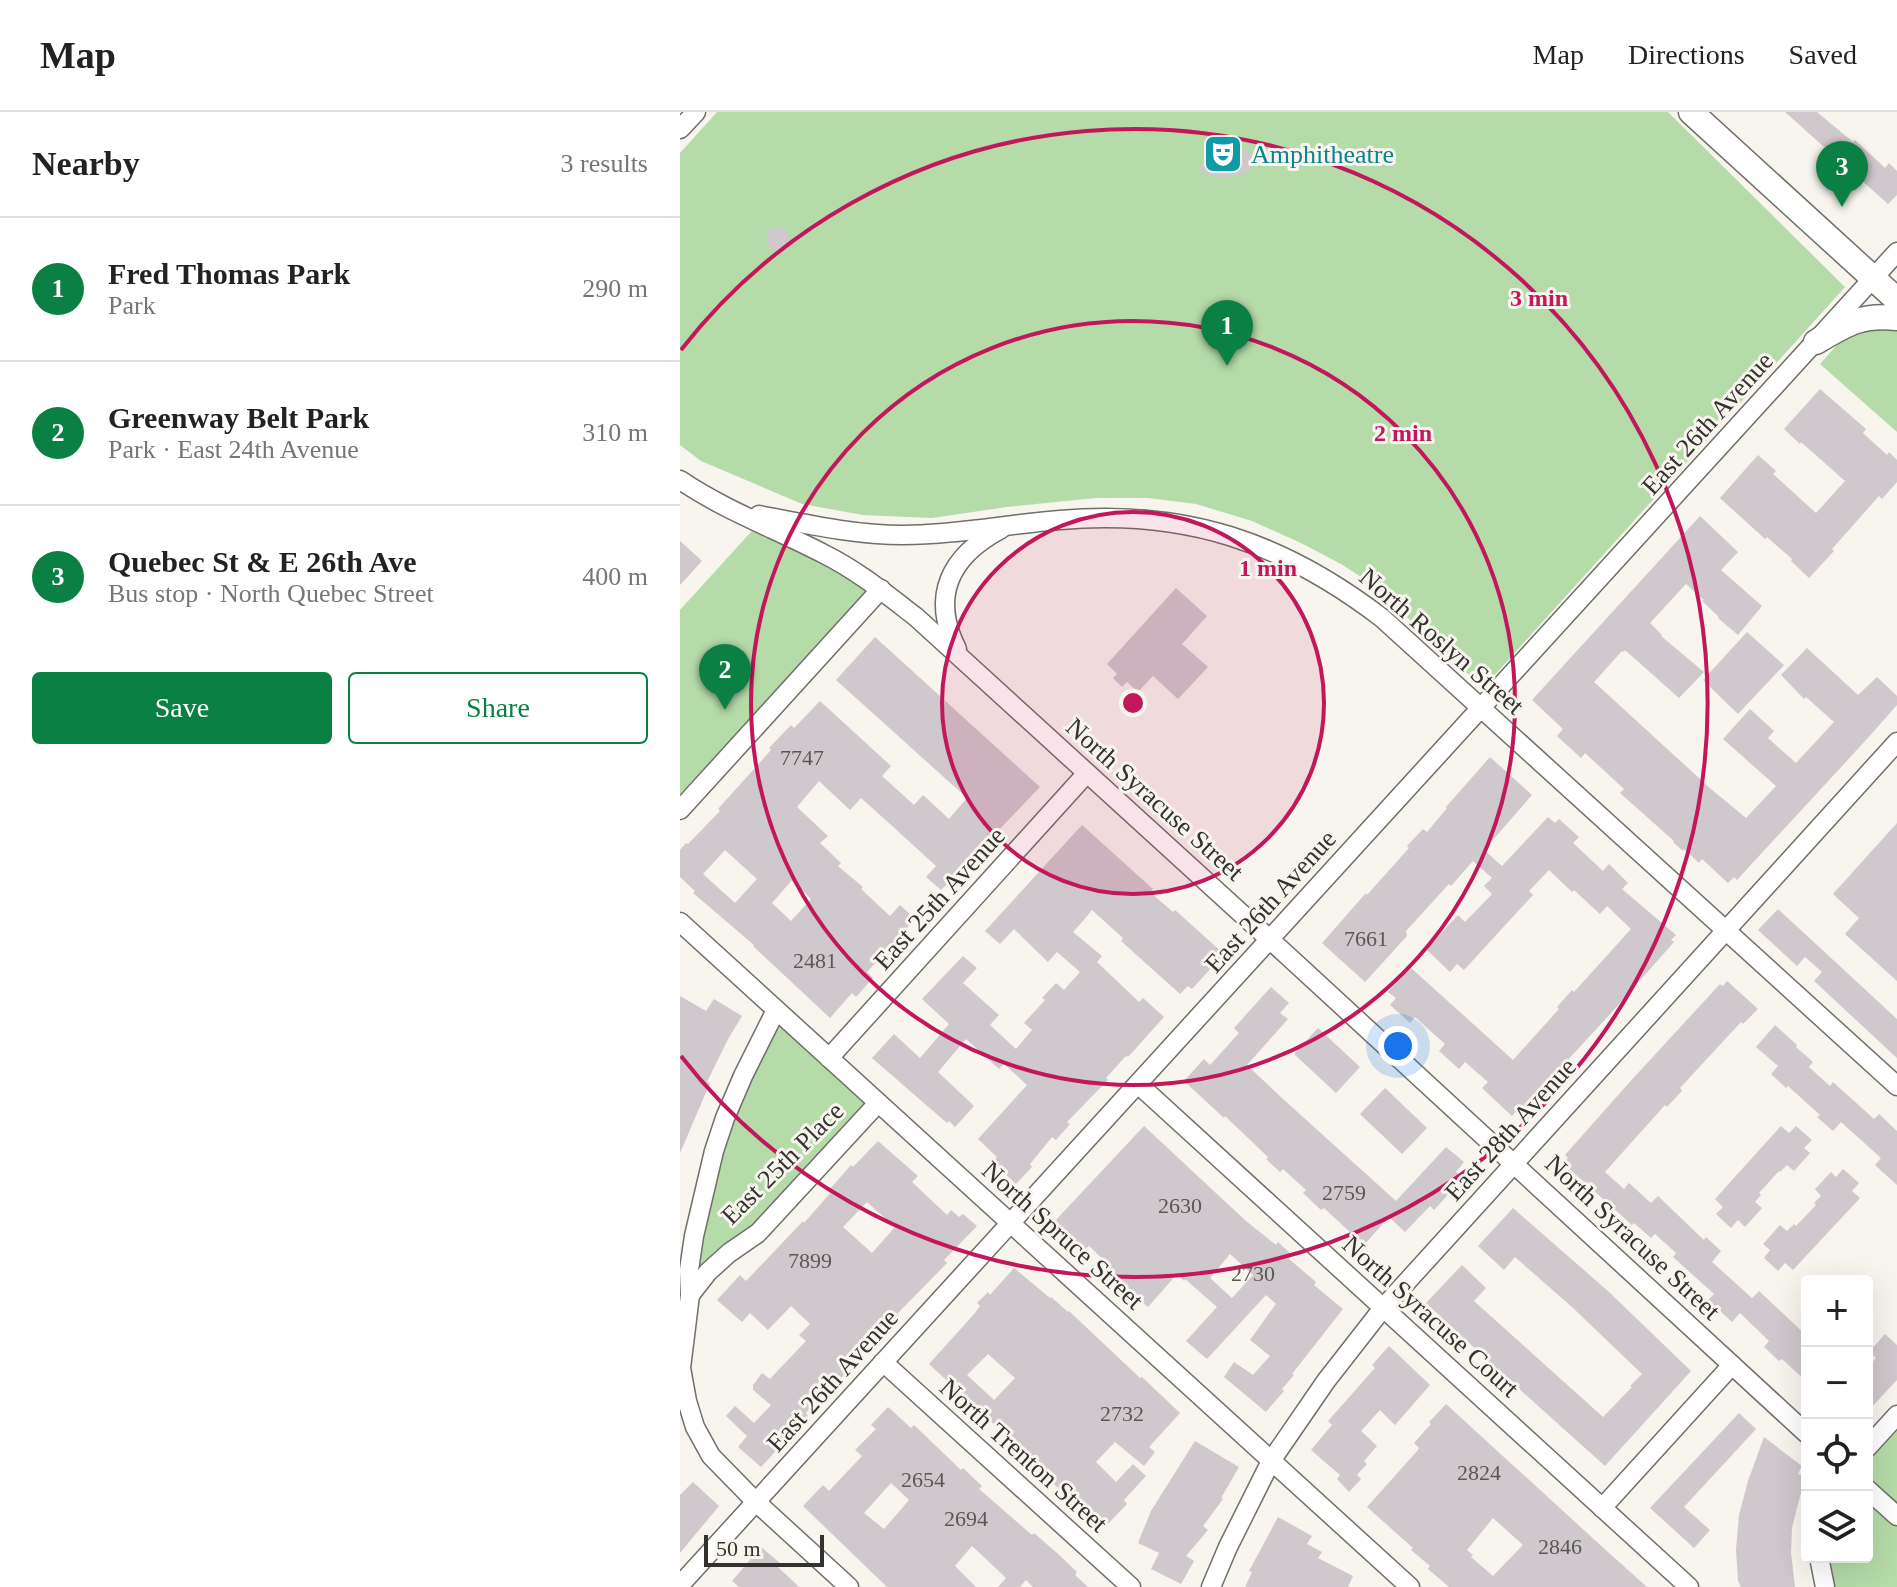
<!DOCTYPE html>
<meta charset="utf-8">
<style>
body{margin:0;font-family:Georgia,serif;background:#f6f6f6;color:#222}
.controls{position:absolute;right:24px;bottom:24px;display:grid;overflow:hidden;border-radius:8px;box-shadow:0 8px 32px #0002}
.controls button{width:72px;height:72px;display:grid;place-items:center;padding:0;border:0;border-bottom:2px solid #e0e0e0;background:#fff;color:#222;font:40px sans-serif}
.scale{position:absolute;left:24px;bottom:20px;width:120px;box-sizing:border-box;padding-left:8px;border:4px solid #333230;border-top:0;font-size:22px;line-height:28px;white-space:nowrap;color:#333230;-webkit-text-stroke:6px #f7f5ee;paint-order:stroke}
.you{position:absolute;left:718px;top:934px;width:28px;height:28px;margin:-20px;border:6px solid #fff;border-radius:50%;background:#1a73e8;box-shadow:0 0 0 12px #1a73e833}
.badge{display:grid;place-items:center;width:52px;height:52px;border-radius:50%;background:#0b8043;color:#fff;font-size:26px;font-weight:700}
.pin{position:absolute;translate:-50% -66px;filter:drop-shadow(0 2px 4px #0008)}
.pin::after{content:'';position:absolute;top:42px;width:28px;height:24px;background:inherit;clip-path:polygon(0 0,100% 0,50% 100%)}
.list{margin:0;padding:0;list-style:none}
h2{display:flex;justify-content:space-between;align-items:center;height:104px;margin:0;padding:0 32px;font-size:34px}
h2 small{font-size:26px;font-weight:400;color:#767676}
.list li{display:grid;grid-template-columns:52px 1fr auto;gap:24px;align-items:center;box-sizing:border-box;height:144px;padding:0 32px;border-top:2px solid #e0e0e0}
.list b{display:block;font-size:30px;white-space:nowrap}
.list p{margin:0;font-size:26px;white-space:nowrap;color:#767676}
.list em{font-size:26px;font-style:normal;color:#767676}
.actions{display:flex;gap:16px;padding:24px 32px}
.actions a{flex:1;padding:18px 0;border:2px solid #0b8043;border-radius:8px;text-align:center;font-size:28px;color:#0b8043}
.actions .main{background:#0b8043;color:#fff}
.icon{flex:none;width:44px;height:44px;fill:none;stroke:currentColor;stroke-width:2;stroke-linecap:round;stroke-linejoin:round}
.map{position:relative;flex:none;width:1217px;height:1475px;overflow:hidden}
header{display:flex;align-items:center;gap:48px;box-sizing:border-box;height:112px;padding:0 40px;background:#fff;border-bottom:2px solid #e0e0e0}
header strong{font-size:38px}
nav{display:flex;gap:44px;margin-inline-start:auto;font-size:28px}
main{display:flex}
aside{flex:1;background:#fff}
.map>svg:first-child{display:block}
.green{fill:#b5dba8}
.building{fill:#cfc8cc;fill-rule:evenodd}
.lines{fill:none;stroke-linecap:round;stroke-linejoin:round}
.minor-casing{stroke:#716f6a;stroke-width:21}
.major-casing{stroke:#716f6a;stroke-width:27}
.minor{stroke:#fff;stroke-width:18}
.major{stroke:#fff;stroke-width:24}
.ring{fill:none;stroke:#c2185b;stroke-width:4}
.labels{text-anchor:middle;stroke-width:6;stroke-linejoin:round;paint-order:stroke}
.number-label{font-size:22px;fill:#5a5857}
.culture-label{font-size:26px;fill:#0d838f;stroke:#f7f5ee;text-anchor:start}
.street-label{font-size:26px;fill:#333230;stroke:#f7f5ee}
.centre{fill:#c2185b;stroke:#f7f5ee;stroke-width:4}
.ring-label{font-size:24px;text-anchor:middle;font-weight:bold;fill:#c2185b;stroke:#f7f5ee;stroke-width:6;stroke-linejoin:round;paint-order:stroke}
</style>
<header>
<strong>Map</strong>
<nav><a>Map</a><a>Directions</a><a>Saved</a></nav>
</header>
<main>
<aside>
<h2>Nearby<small>3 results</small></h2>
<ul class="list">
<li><span class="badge">1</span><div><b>Fred Thomas Park</b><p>Park</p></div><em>290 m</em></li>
<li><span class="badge">2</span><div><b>Greenway Belt Park</b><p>Park · East 24th Avenue</p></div><em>310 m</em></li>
<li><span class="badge">3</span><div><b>Quebec St &amp; E 26th Ave</b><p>Bus stop · North Quebec Street</p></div><em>400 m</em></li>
</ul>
<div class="actions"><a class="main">Save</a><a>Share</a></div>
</aside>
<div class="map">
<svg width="1217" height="1475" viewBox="0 0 1217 1475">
<rect width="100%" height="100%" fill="#f7f5ee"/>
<g class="green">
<path d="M37,0H988L1165,175L803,576L689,470L661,452L621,431L572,409L516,392L468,386H416L327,395L252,406L183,403L122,392L21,349L0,333V41Z"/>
<path d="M1200,214L1217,218V320L1140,252L1165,224Z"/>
<path d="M80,410L201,477L0,698V498Z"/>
<path d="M96,898L198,991L28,1160L9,1158L23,1081Z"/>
<path d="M1217,1303V1475H1145L1139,1445H1187V1336Z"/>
</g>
<g class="building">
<path d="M1105,0H1137L1173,30L1175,28L1205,56L1209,51L1217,59V83L1208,92Z"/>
<path d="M558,33L580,48L567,60L559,64L542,66L533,65L518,57L534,36L544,40L554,37Z"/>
<circle cx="98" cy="127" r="12"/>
<path d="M1140,277L1186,317L1183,321L1207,343L1209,340L1217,348V370L1202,387L1199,384L1152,437L1154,439L1129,466L1111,449L1112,447L1087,425L1085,427L1040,386L1078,343L1096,359L1093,362L1136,401L1165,369L1121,330L1120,332L1104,317Z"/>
<path d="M1020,404L1058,440L1041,458L1082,494L1058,523L1038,506L1039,505L1022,489L1024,488L1006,472L970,511L982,523L981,524L1024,560L999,586L945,538L944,540L942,539L914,570L1031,677L1066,706L1096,674L1043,627L1070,597L1094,619L1088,626L1116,651L1154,610L1126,585L1124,587L1101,563L1127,536L1178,583L1197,565L1217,584V593L1186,628L1057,768L1054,765L1048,771L1022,747L1019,751L1004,737L1003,739L993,730L994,729L940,681L944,677L905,641L901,646L877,624L883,617L852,588Z"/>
<path d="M0,429L22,449L0,473Z"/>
<path d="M496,476L527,504L502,532L528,555L498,587L473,564L458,580L447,570L442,575L433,566L437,562L427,552Z"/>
<path d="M1067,520L1104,553L1058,602L1023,568Z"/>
<path d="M195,525L360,675L261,778L246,765L256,754L210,712L181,686L170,698L139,669L117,695L148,724L140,731L161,751L158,754L183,775L181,777L210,804L220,793L235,807L187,860L193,866L176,885L172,881L150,906L73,834L74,833L13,781L15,779L0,765V738L6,731L8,732L40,699L38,697L91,638L89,636L111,613L114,616L140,589L211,654L202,664L234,693L243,683L269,707L287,686L156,568ZM45,738L77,767L55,791L23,762ZM112,768L131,787L111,809L92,791Z"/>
<path d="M810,645L852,683L804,738L822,754L868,705L875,711L879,707L899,725L893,731L923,759L929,752L948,771L942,777L996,823L991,828L994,830L932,900L839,1001L836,999L832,1004L802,976L808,970L785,950L779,957L759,939L765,932L735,905L730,911L710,893L716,886L708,880L730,855L833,948L879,897L877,895L892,878L894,880L951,817L927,794L920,802L894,778L892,780L869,758L849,779L853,783L784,858L777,852L770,860L746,837L778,803L785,810L812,782L804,774L812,766L793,749L771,774L769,772L726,819L727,824L685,870L642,831L686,781L687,783L729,736L727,734L743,717L747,720L767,696L766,695Z"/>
<path d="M1217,711V869L1165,822L1179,806L1153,782Z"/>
<path d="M402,713L473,777L470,780L493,800L495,798L544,842L512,877L508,874L500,882L441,829L443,826L412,798L402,810L393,820L422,844L417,850L459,890L463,886L484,905L448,945L446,944L426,966L428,968L387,1010L390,1012L376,1028L372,1025L350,1052L352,1055L336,1072L313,1050L317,1045L298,1027L347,973L324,952L319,957L286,927L258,960L294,994L275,1015L269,1009L267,1011L192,946L214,922L240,946L269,912L242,887L283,844L297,856L283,871L319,903L310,913L336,937L352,918L344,911L365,888L362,886L376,871L384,878L400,860L377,840L368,850L334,817L320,832L305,819Z"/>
<path d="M1098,797L1217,907V946L1134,869L1142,860L1125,845L1117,854L1078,818Z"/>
<path d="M1047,869L1078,897L1063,912L1061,910L1000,976L1002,979L987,995L985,993L925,1060L944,1077L949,1071L971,1091L978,1084L1024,1128L1026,1125L1041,1139L1032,1150L1072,1186L1079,1179L1127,1224V1270L1102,1247L1099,1249L1084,1235L1089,1229L1060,1201L1052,1210L1028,1188L1034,1182L993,1145L996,1141L975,1122L971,1126L954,1111L952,1113L883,1051L888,1046L885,1043L947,973L1040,872L1043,874Z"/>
<path d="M591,875L609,891L600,901L608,907L567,953L603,987L716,1089L766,1035L784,1050L776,1060L783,1066L754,1098L750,1094L725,1120L709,1105L684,1133L644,1096L641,1098L623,1081L626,1078L603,1057L600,1060L586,1047L588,1045L545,1004L544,1006L504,969L524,947L530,953L559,921L554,916Z"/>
<path d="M0,884L26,899L34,887L62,904L48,927L27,970L30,971L0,1041Z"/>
<path d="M1095,913L1117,933L1116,935L1133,950L1129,955L1150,974L1153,970L1194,1007L1199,1002L1217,1019V1073L1195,1053L1201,1046L1161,1010L1153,1019L1137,1005L1140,1003L1108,974L1106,976L1091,962L1098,954L1076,935Z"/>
<path d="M638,916L680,955L656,981L614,942Z"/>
<path d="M705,976L747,1016L722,1042L680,1002Z"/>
<path d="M464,1014L566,1109L596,1133L598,1130L612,1143L609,1147L636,1170L634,1173L663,1197L612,1262L614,1263L602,1277L604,1279L586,1300L544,1265L554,1250L573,1263L590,1244L570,1228L596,1192L586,1183L527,1247L506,1229L537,1195L505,1167L504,1169L497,1162L468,1195L427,1160L431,1155L409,1134L404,1138L374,1110ZM550,1142L573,1163L552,1186L530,1166Z"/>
<path d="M1101,1014L1109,1021L1116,1014L1132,1028L1124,1036L1130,1041L1114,1059L1107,1053L1100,1060L1099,1059L1079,1081L1081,1083L1075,1090L1082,1096L1065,1115L1058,1108L1051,1116L1036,1102L1043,1095L1035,1087Z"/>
<path d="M198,1029L238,1064L232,1070L267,1103L271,1098L279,1105L283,1102L297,1114L264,1148L267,1151L217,1202L219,1204L201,1223L199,1222L156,1272L154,1270L126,1301L128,1304L81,1355L58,1335L67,1324L46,1304L55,1294L74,1311L91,1293L73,1278V1273L82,1261L90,1267L126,1229L119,1223L130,1212L111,1194L88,1218L70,1201L62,1210L37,1188L60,1163L66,1169L123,1109L124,1111L152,1079L150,1077L171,1053L173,1055ZM187,1090L215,1115L192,1141L163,1115Z"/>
<path d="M1163,1057L1179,1071L1172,1079L1180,1086L1113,1158L1105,1151L1098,1159L1084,1146L1090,1138L1083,1132L1100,1113L1107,1119L1114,1112L1116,1114L1136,1093L1134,1091L1141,1084L1135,1077L1151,1060L1156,1065Z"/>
<path d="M833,1096L929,1180L1011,1259L925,1354L828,1267L746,1191L782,1153L806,1176L794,1189L923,1305L952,1275L950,1274L962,1262L893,1196L835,1145L824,1158L798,1134Z"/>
<path d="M334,1156L370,1186L371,1185L388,1200L389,1199L460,1266L462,1265L500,1301L469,1335L475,1340L464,1354L435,1330L416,1350L436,1370L453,1352L466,1364L444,1388L447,1392L425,1415L397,1389L395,1391L365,1364L349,1348L352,1344L320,1316L319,1317L249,1252L295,1201L300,1194L297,1191L308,1180L310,1183ZM308,1242L335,1266L314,1288L287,1263Z"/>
<path d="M1205,1222L1217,1233V1268L1187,1300V1256L1196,1246L1189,1240Z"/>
<path d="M709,1234L750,1273L715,1313L700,1298L681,1319L697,1334L684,1349L687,1352L677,1363L681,1367L669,1380L657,1367L660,1363L631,1338L652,1313L648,1309L695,1256L692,1253Z"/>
<path d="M766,1292L929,1441L967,1475H769L748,1457L750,1454L731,1438L733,1436L687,1395L738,1338L739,1336L734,1331L751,1312L749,1310ZM813,1406L843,1433L813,1464L791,1445L793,1443L787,1438Z"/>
<path d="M208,1295L231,1316L234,1313L281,1358L283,1356L302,1374L299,1377L352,1423L354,1421L377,1441L397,1460L395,1463L408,1475H353L346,1468L340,1475H318L326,1466L292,1434L275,1454L296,1475H207L123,1394L143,1373L149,1379L182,1344L175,1338L196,1317L191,1313ZM211,1371L229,1388L204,1417L184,1401Z"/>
<path d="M1059,1301L1076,1317L1004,1395L1030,1418L1014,1436L970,1396Z"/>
<path d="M1084,1325L1122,1354L1118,1362L1127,1366L1120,1384L1112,1416L1111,1440L1115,1475H1061L1058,1469L1056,1438L1059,1403L1068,1369Z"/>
<path d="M515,1329L559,1355L541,1386L543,1387L523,1414L528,1418L506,1444L514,1449L501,1472L471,1457L479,1441L458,1431L471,1399Z"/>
<path d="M13,1370L39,1394L0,1441V1383Z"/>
<path d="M598,1405L632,1424L627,1432L642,1440L638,1446L673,1464L668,1475H565L572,1460L569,1459Z"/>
<path d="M81,1435L101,1452L98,1455L119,1475H59L52,1469Z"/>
</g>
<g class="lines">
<g class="minor-casing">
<g id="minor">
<path d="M0,17L16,0"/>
<path d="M0,368C44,398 96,417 144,442C178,459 206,482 236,505L609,845L1127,1322"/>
<path d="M79,403C126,412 175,423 223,423C276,423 328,412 380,408C505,397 603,430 702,506L1217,974"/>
<path d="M277,537C250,484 270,444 321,417"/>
<path d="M0,698L201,477"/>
<path d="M0,810L730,1475"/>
<path d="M96,898L63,964L45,1006L34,1039L14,1124L9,1158L10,1183L1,1256L7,1289L15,1315L31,1344L76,1390L169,1475"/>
<path d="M149,946L407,661"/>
<path d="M458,972L1009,1475"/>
<path d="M10,1183L28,1160L49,1141L78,1121L198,991"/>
<path d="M203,1250L451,1475"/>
<path d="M1187,1336L1217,1303"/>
<path d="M1187,1377L1217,1404"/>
<path d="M922,1396L1052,1253"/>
<path d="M1139,1445L1145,1475"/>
<path d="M0,1473L1217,140"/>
<path d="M531,1475L548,1435L591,1349L646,1269L703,1196L1217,630"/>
</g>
</g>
<g class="major-casing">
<g id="major">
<path d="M1011,0L1217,188"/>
<path d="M1136,230C1166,212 1181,202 1217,206"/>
</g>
</g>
<use href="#minor" class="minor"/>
<use href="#major" class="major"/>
</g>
<circle cx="453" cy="591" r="191" fill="#c2185b" fill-opacity=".12"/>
<g class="ring">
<circle cx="453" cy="591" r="191"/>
<circle cx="453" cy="591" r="382"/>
<path d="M1 238A574 574 0 1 1 1 944"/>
</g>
<defs>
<g id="theatre-square" transform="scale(2)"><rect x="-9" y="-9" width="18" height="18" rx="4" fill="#0f9aa8" stroke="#f7f5ee"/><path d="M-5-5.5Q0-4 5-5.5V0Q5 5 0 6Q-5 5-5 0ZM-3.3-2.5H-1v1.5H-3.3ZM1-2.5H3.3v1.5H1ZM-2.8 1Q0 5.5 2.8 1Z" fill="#fff"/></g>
</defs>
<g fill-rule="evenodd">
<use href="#theatre-square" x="543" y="42"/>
</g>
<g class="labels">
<g class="number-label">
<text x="122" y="653">7747</text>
<text x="686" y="834">7661</text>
<text x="135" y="856">2481</text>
<text x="664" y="1088">2759</text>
<text x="500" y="1101">2630</text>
<text x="130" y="1156">7899</text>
<text x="573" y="1169">2730</text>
<text x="442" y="1309">2732</text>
<text x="799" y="1368">2824</text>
<text x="243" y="1375">2654</text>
<text x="286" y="1414">2694</text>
<text x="880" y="1442">2846</text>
</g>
<g class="culture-label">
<text x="571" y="51">Amphitheatre</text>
</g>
<g class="street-label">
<text transform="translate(1027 311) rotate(-48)" y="9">East 26th Avenue</text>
<text transform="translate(762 529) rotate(41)" y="9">North Roslyn Street</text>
<text transform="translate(475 687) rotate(42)" y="9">North Syracuse Street</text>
<text transform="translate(259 786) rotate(-48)" y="9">East 25th Avenue</text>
<text transform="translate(590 789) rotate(-48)" y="9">East 26th Avenue</text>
<text transform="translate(830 1017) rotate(-48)" y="9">East 28th Avenue</text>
<text transform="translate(102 1051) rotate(-45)" y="9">East 25th Place</text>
<text transform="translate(383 1123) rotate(42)" y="9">North Spruce Street</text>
<text transform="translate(953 1125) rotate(43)" y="9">North Syracuse Street</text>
<text transform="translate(751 1204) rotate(42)" y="9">North Syracuse Court</text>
<text transform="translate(152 1268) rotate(-48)" y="9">East 26th Avenue</text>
<text transform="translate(344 1343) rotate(42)" y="9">North Trenton Street</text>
</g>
</g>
<circle cx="453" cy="591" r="12" class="centre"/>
<g class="ring-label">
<text x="859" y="194">3 min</text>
<text x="723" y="329">2 min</text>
<text x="588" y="464">1 min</text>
</g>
</svg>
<div class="controls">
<button>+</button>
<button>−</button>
<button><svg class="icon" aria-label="locate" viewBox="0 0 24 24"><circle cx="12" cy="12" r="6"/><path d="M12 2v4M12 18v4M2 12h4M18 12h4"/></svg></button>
<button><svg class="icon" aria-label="layers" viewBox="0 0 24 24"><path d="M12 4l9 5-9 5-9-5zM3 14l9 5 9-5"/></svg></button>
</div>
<div class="scale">50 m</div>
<div class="you"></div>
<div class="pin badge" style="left:547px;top:254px">1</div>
<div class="pin badge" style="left:45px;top:598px">2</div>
<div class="pin badge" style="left:1162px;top:95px">3</div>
</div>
</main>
